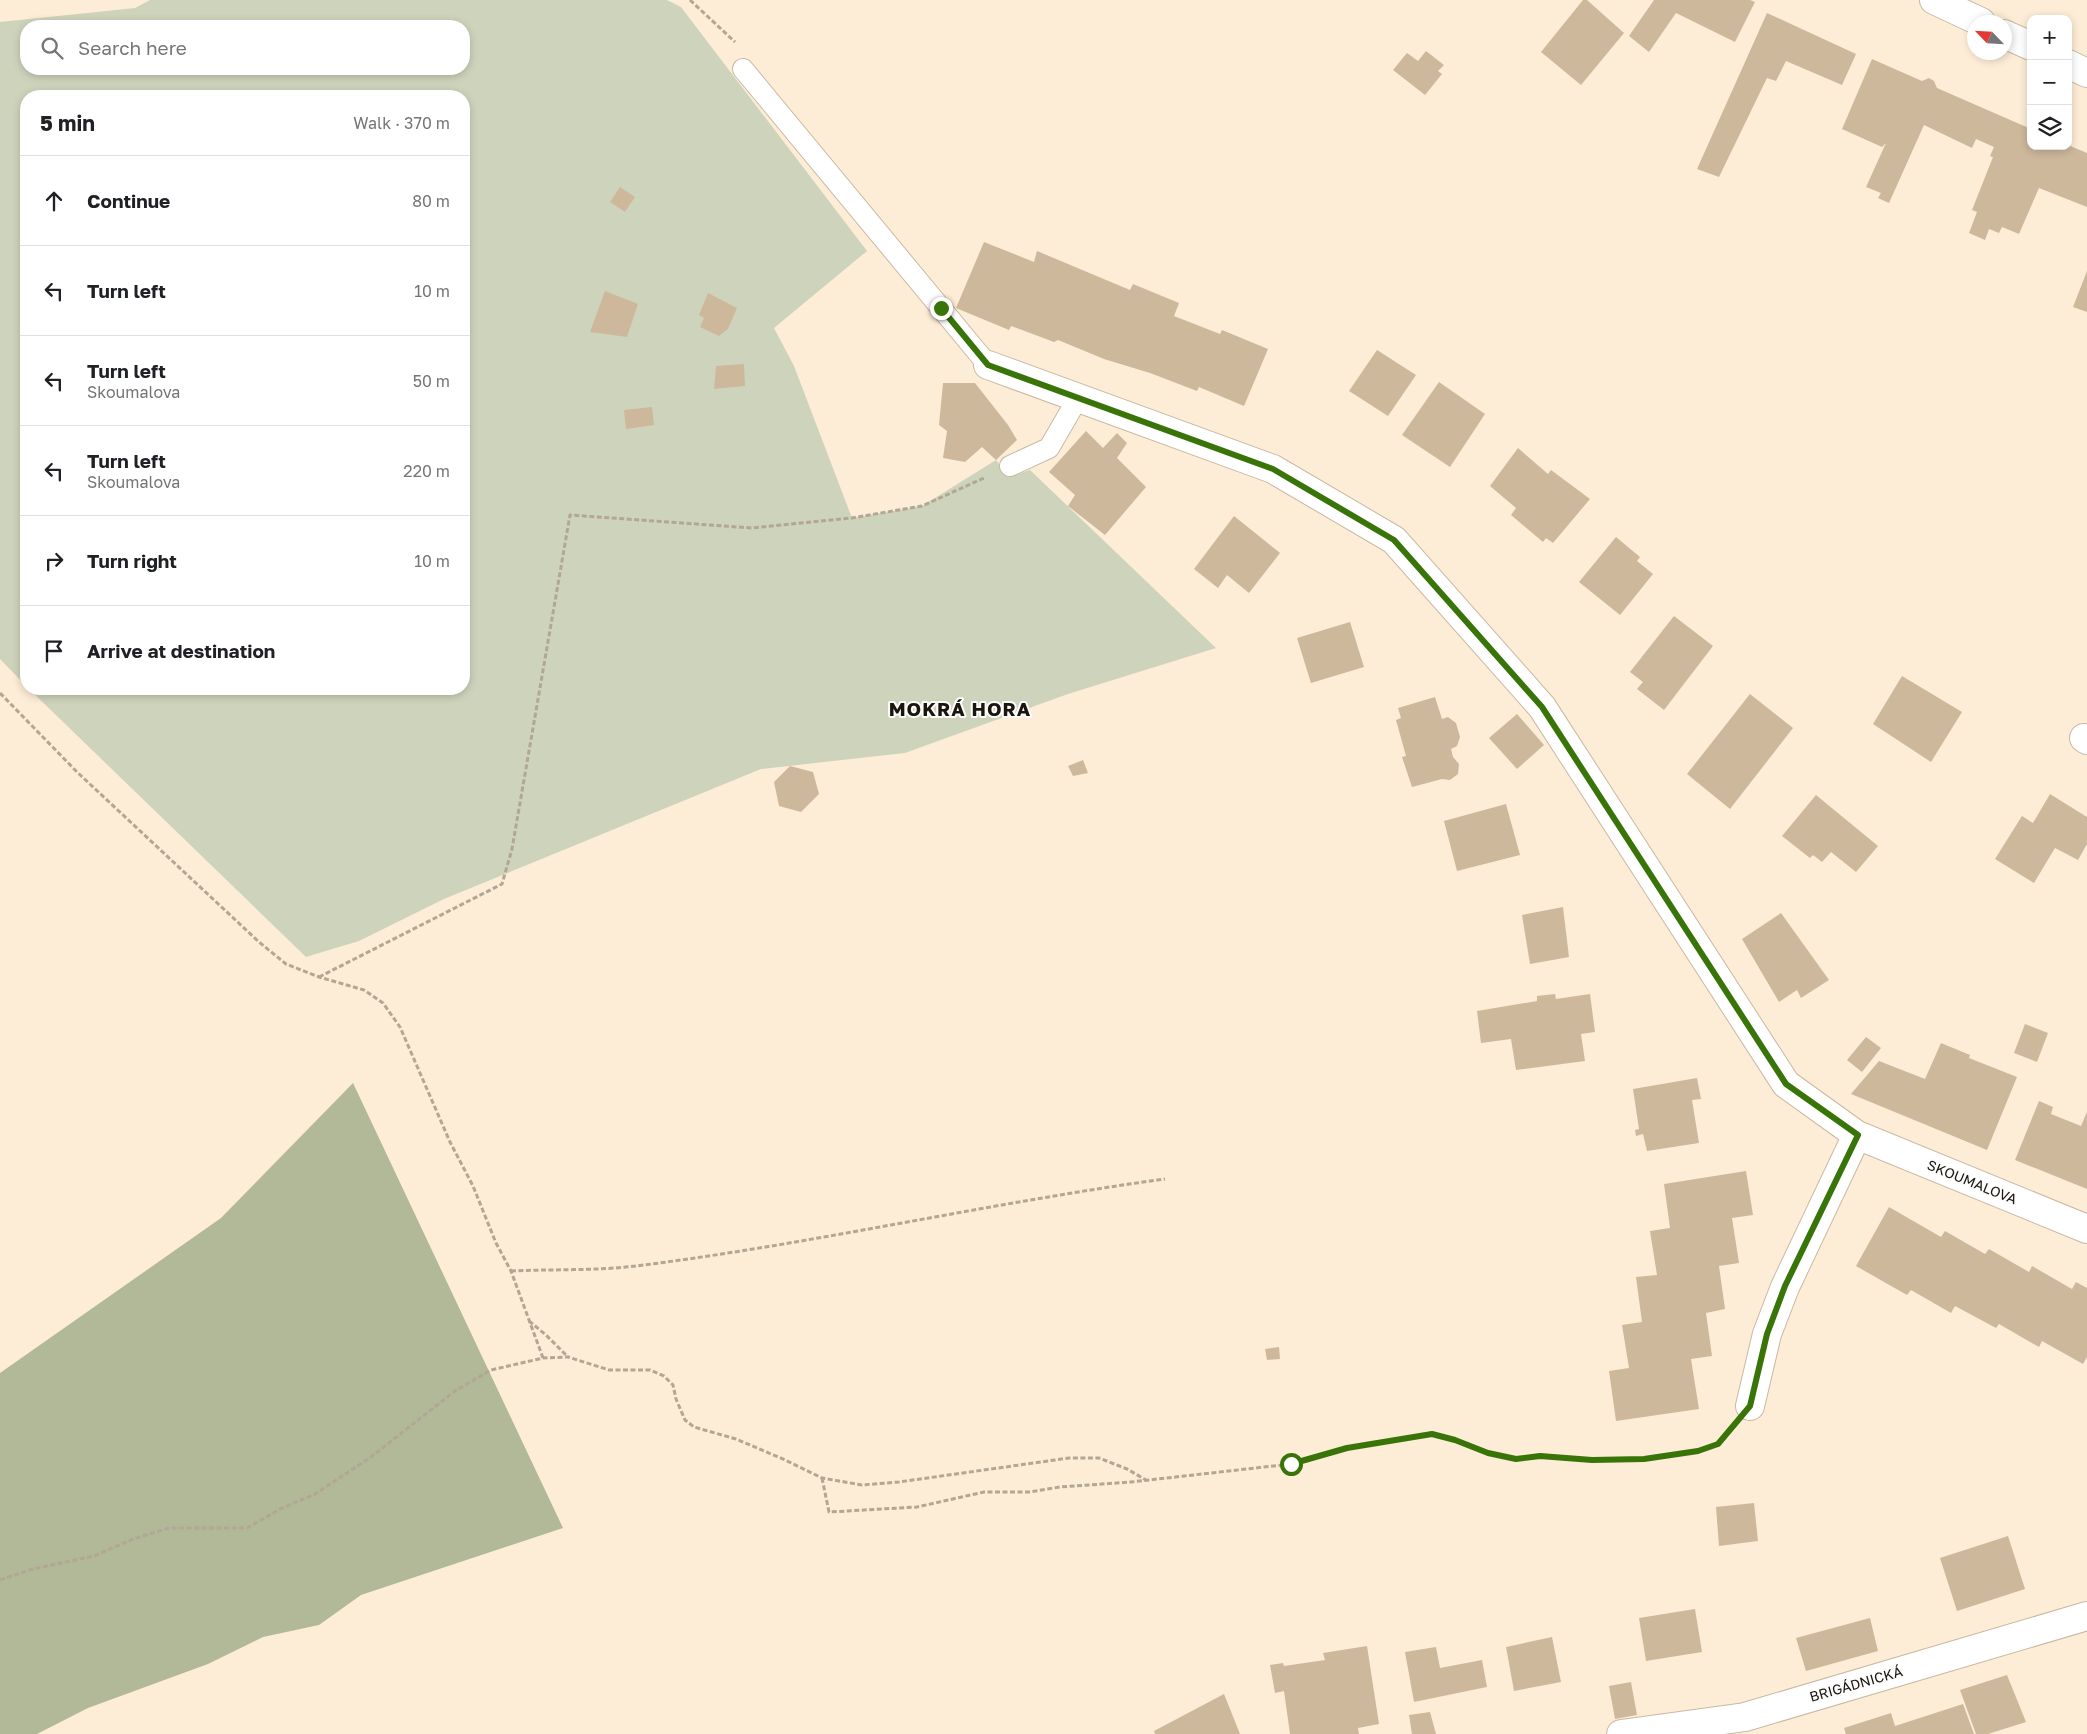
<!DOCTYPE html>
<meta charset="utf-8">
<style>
body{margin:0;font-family:"Golos Text",sans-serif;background:#f6f6f6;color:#202124}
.controls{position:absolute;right:15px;top:15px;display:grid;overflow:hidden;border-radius:10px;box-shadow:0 2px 8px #0003}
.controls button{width:45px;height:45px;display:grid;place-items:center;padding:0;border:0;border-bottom:1px solid #e0e0e0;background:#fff;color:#202124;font:25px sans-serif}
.compass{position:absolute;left:1967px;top:15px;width:45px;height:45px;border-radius:50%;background:#fff;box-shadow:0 2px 8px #0003;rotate:295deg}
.stop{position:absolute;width:15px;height:15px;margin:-11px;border:4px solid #387408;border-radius:50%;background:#fff}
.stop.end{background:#387408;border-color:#fff;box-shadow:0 1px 5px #0008}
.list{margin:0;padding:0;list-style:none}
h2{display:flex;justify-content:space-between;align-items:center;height:65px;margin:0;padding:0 20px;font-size:21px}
h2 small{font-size:16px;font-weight:400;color:#757577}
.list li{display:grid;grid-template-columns:32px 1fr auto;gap:15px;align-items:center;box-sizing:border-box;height:90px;padding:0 20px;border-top:1px solid #e0e0e0}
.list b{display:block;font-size:19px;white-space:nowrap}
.list p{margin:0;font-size:16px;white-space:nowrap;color:#757577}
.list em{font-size:16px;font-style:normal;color:#757577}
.icon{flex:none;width:28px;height:28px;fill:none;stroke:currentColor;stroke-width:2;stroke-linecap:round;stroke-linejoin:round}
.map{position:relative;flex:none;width:2087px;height:1734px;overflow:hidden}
.search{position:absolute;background:#fff;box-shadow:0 2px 8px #0003;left:20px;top:20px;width:450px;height:55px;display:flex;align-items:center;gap:12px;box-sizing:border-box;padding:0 18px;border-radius:20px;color:#757577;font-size:19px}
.panel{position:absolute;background:#fff;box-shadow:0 2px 8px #0003;left:20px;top:90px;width:450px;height:605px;border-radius:20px}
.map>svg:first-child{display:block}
.green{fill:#ced4bc;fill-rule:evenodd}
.forest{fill:#b2b999}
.building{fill:#cdb89c}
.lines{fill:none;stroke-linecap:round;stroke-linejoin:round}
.lane-casing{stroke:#c9b9a3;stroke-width:22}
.street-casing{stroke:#c9b9a3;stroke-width:30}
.secondary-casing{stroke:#c9b9a3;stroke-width:30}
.path{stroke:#b2a694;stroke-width:3;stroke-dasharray:5 2.5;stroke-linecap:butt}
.lane{stroke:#fff;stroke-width:20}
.street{stroke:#fff;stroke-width:28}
.secondary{stroke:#fff;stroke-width:28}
.route{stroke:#387408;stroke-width:6}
.labels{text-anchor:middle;stroke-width:4;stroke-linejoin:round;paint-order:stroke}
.street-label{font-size:14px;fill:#1a150d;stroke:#fcfcfc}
.district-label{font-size:19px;font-weight:bold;letter-spacing:1px;fill:#1a150d;stroke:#fcfcfc}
</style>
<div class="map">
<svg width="2087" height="1734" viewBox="0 0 2087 1734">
<rect width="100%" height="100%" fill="#fdedd6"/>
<path class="green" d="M150,0H667L681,7L867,251L774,328L794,366L852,518L922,506L996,460L1009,477L1030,470L1216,648L1068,694L905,753L761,769L444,899L359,941L306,957L29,689H464V96H26V686L0,659V22L135,8ZM26,26H464V69H26Z"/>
<path class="forest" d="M353,1083L563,1528L361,1595L319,1625L263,1637L208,1664L88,1708L37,1734H0V1373L221,1218Z"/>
<g class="building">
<path d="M1583,0H1587L1624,33L1581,85L1541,52Z"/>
<path d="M1654,0H1750L1755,2L1735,42L1676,13L1649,52L1629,36Z"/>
<path d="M1767,13L1856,54L1842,85L1786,61L1776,81L1767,78L1719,177L1697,169Z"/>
<path d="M1426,51L1444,65L1438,71L1442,74L1425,95L1393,70L1407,53L1418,61Z"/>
<path d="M1872,59L1922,81L1929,78L1934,81L1937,88L2031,129V146L2068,145L2087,153V207L2039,188L2019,234L2002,227L1999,233L1989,229L1985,240L1969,233L1977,212L1972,210L1993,157L1990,156L1994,147L1976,139L1972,148L1924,125L1889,203L1878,198L1881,193L1866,187L1886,143L1882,147L1842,129Z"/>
<path d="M620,187L635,197L625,212L610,202Z"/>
<path d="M984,242L1034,262L1037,251L1130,290L1133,284L1179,303L1174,316L1220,334L1222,330L1268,349L1244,406L1199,387L1197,391L1150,373L1104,359L1058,340L1054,342L1011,326L1009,330L956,308Z"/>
<path d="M2087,271V312L2073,307Z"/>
<path d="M605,291L638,304L627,337L590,332Z"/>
<path d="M708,293L737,308L728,329L719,336L700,327L704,318L699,315Z"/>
<path d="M1377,350L1416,375L1388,416L1349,391Z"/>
<path d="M744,364L745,386L714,389L716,366Z"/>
<path d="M1439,382L1485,414L1450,467L1402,435Z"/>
<path d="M943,383H975L1008,425L1017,440L996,460L982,447L965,462L943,458L947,431L939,425Z"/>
<path d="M652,407L654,425L626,429L624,410Z"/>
<path d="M1086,431L1103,448L1117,433L1127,443L1117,458L1146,487L1105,535L1068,506L1075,495L1049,472Z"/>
<path d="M1518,448L1548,474L1551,470L1590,499L1553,543L1546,538L1543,542L1511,515L1516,508L1490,486Z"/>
<path d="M1234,516L1280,553L1249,593L1227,575L1218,588L1194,569Z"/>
<path d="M1616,537L1640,557L1637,561L1653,574L1620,615L1579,582Z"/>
<path d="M1674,616L1713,646L1664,710L1637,689L1643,682L1630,672Z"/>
<path d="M1350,622L1364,667L1311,683L1297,638Z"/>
<path d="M1902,676L1962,712L1931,762L1873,724Z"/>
<path d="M1750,694L1793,728L1730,809L1687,774Z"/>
<path d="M1435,697L1442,719L1448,717L1456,723L1460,737L1457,746L1451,749L1453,757L1459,764L1458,774L1450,780L1442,779L1412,787L1402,757L1406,756L1396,720L1401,718L1398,708Z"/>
<path d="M1517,714L1544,745L1517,769L1489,738Z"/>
<path d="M1083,760L1088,773L1073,776L1068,766Z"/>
<path d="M790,766L813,772L819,794L801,812L779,806L774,782Z"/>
<path d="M2050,794L2087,817V844L2078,860L2055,848L2034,883L1995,859L2022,816L2033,823Z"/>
<path d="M1816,795L1878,846L1856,872L1831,852L1822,862L1813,855L1810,858L1782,836Z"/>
<path d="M1506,804L1520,855L1457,871L1444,821Z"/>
<path d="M1563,907L1569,957L1530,964L1522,915Z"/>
<path d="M1781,913L1829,980L1801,998L1797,990L1779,1002L1742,939Z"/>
<path d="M1555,994L1556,999L1590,994L1595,1032L1581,1034L1585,1061L1516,1070L1511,1039L1481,1043L1477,1011L1537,1001V996Z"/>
<path d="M2025,1024L2048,1033L2037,1062L2014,1053Z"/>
<path d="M1866,1037L1881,1048L1862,1072L1847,1060Z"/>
<path d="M1941,1043L1970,1055L1969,1058L2017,1077L1987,1150L1851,1094L1879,1061L1925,1079Z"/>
<path d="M1697,1078L1701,1099L1692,1100L1699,1143L1647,1151L1643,1134L1636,1136L1635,1130L1639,1129L1633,1089Z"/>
<path d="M2039,1101L2053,1107L2051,1114L2081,1126L2087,1112V1189L2015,1160Z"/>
<path d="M1746,1171L1753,1215L1732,1218L1739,1263L1719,1266L1725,1309L1706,1313L1712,1356L1691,1359L1699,1409L1616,1421L1609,1371L1629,1368L1622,1325L1642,1322L1636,1277L1657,1275L1650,1231L1670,1228L1664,1184Z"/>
<path d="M1889,1207L1941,1237L1945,1231L1985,1254L1989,1249L2029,1272L2032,1266L2072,1289L2076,1282L2087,1288V1357L2083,1364L2042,1341L2039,1347L1999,1324L1996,1328L1955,1306L1951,1313L1911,1290L1907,1295L1856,1266Z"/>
<path d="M1279,1347L1280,1359L1267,1360L1265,1349Z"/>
<path d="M1754,1503L1758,1541L1719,1546L1716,1507Z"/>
<path d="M2008,1536L2025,1589L1957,1611L1940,1558Z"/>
<path d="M1695,1609L1702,1652L1646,1661L1639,1618Z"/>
<path d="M1870,1618L1878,1651L1806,1671L1796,1638Z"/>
<path d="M1552,1637L1561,1682L1514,1691L1506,1647Z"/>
<path d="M1367,1646L1379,1724L1358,1728L1359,1734H1290L1284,1691L1275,1693L1270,1665L1283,1663L1284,1666L1325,1660L1323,1653Z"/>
<path d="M1436,1647L1440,1668L1482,1660L1487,1687L1414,1702L1405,1652Z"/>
<path d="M2007,1675L2026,1722L1988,1734H1976L1960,1690Z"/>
<path d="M1631,1682L1637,1715L1615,1719L1609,1686Z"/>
<path d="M1224,1694L1240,1734H1155L1154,1731Z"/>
<path d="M1963,1704L1974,1734H1846L1844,1728L1891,1713L1895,1726Z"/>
<path d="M1430,1712L1436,1734H1412L1409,1715Z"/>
</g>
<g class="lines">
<g class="lane-casing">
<g id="lane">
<path d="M743,69L988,365"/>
<path d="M1010,466L1049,448L1078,398"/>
</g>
</g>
<g class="street-casing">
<g id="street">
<path d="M988,365L1273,469L1394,540L1542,707L1786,1084L1857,1135L2087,1229"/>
<path d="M2084,738L2087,740"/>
<path d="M1750,1406L1767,1334L1785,1287L1857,1135"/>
<path d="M1621,1734L1745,1717L2087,1616"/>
</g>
</g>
<g class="secondary-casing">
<g id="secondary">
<path d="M1934,0L1981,22"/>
<path d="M2004,34L2031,46"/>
<path d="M2068,64L2087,73"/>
</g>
</g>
<g class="path">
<path d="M690,0L735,42"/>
<path d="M0,693L77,772L259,942L286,964L319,977L364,990L383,1003L400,1027L450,1142L473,1186L496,1243L511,1271L543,1358"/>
<path d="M319,977L502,884L512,849L570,515L752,528L852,518L922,506L984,478"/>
<path d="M511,1271C552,1269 595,1271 636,1266C813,1244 988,1203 1165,1179"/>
<path d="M529,1321L546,1335L568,1357"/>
<path d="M822,1478L829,1512L917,1507L984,1492H1029L1060,1487L1131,1482L1291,1464L1347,1448L1432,1434L1455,1440L1488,1453L1516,1459L1540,1455L1592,1460L1645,1459L1698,1451L1718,1444L1729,1430"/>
<path d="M0,1580L33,1569L94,1556L133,1539L169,1528H247L280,1509L315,1494L371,1457L455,1391L491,1370L543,1358L568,1357L609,1370H650L664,1376L673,1385L676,1399L685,1420L694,1427L736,1439L783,1459L822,1478L862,1485L899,1482L1069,1458H1099L1127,1469L1146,1480"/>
</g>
<use href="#lane" class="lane"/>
<use href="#street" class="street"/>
<use href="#secondary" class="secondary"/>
</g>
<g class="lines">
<path class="route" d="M941,308L988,365L1273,469L1394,540L1542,707L1786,1084L1858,1135L1785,1286L1767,1334L1750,1406L1718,1444L1698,1451L1644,1459L1592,1460L1540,1456L1516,1459L1488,1453L1455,1440L1432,1434L1347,1448L1291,1464"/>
</g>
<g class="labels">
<g class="street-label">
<text transform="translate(1972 1182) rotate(22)" y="5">SKOUMALOVA</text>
<text transform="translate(1856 1684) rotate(-16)" y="5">BRIGÁDNICKÁ</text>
</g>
<g class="district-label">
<text x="960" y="716">MOKRÁ HORA</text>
</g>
</g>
</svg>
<div class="controls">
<button>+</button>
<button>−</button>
<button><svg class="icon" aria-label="layers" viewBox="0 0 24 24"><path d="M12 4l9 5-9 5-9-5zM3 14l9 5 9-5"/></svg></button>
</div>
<svg class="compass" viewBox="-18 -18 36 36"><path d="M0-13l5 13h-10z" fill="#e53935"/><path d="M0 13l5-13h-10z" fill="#757577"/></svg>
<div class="stop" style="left:1291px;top:1464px"></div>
<div class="stop end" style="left:941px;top:308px"></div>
<div class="search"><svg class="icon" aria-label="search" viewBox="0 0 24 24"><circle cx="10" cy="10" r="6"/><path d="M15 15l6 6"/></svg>Search here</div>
<section class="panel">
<h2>5 min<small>Walk · 370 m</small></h2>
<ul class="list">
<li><svg class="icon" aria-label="ahead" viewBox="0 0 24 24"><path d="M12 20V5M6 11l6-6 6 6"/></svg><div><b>Continue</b></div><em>80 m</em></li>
<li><svg class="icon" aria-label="left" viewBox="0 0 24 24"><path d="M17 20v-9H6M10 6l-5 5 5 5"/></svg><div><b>Turn left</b></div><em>10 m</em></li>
<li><svg class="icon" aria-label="left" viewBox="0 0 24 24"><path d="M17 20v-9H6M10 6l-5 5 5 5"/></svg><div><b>Turn left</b><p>Skoumalova</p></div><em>50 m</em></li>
<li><svg class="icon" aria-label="left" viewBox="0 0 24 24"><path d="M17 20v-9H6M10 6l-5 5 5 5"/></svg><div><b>Turn left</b><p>Skoumalova</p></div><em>220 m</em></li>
<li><svg class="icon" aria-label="right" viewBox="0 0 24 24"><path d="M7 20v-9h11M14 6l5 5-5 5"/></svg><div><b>Turn right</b></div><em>10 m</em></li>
<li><svg class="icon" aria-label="arrive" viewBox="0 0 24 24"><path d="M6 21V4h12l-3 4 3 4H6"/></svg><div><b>Arrive at destination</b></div></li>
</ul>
</section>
</div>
